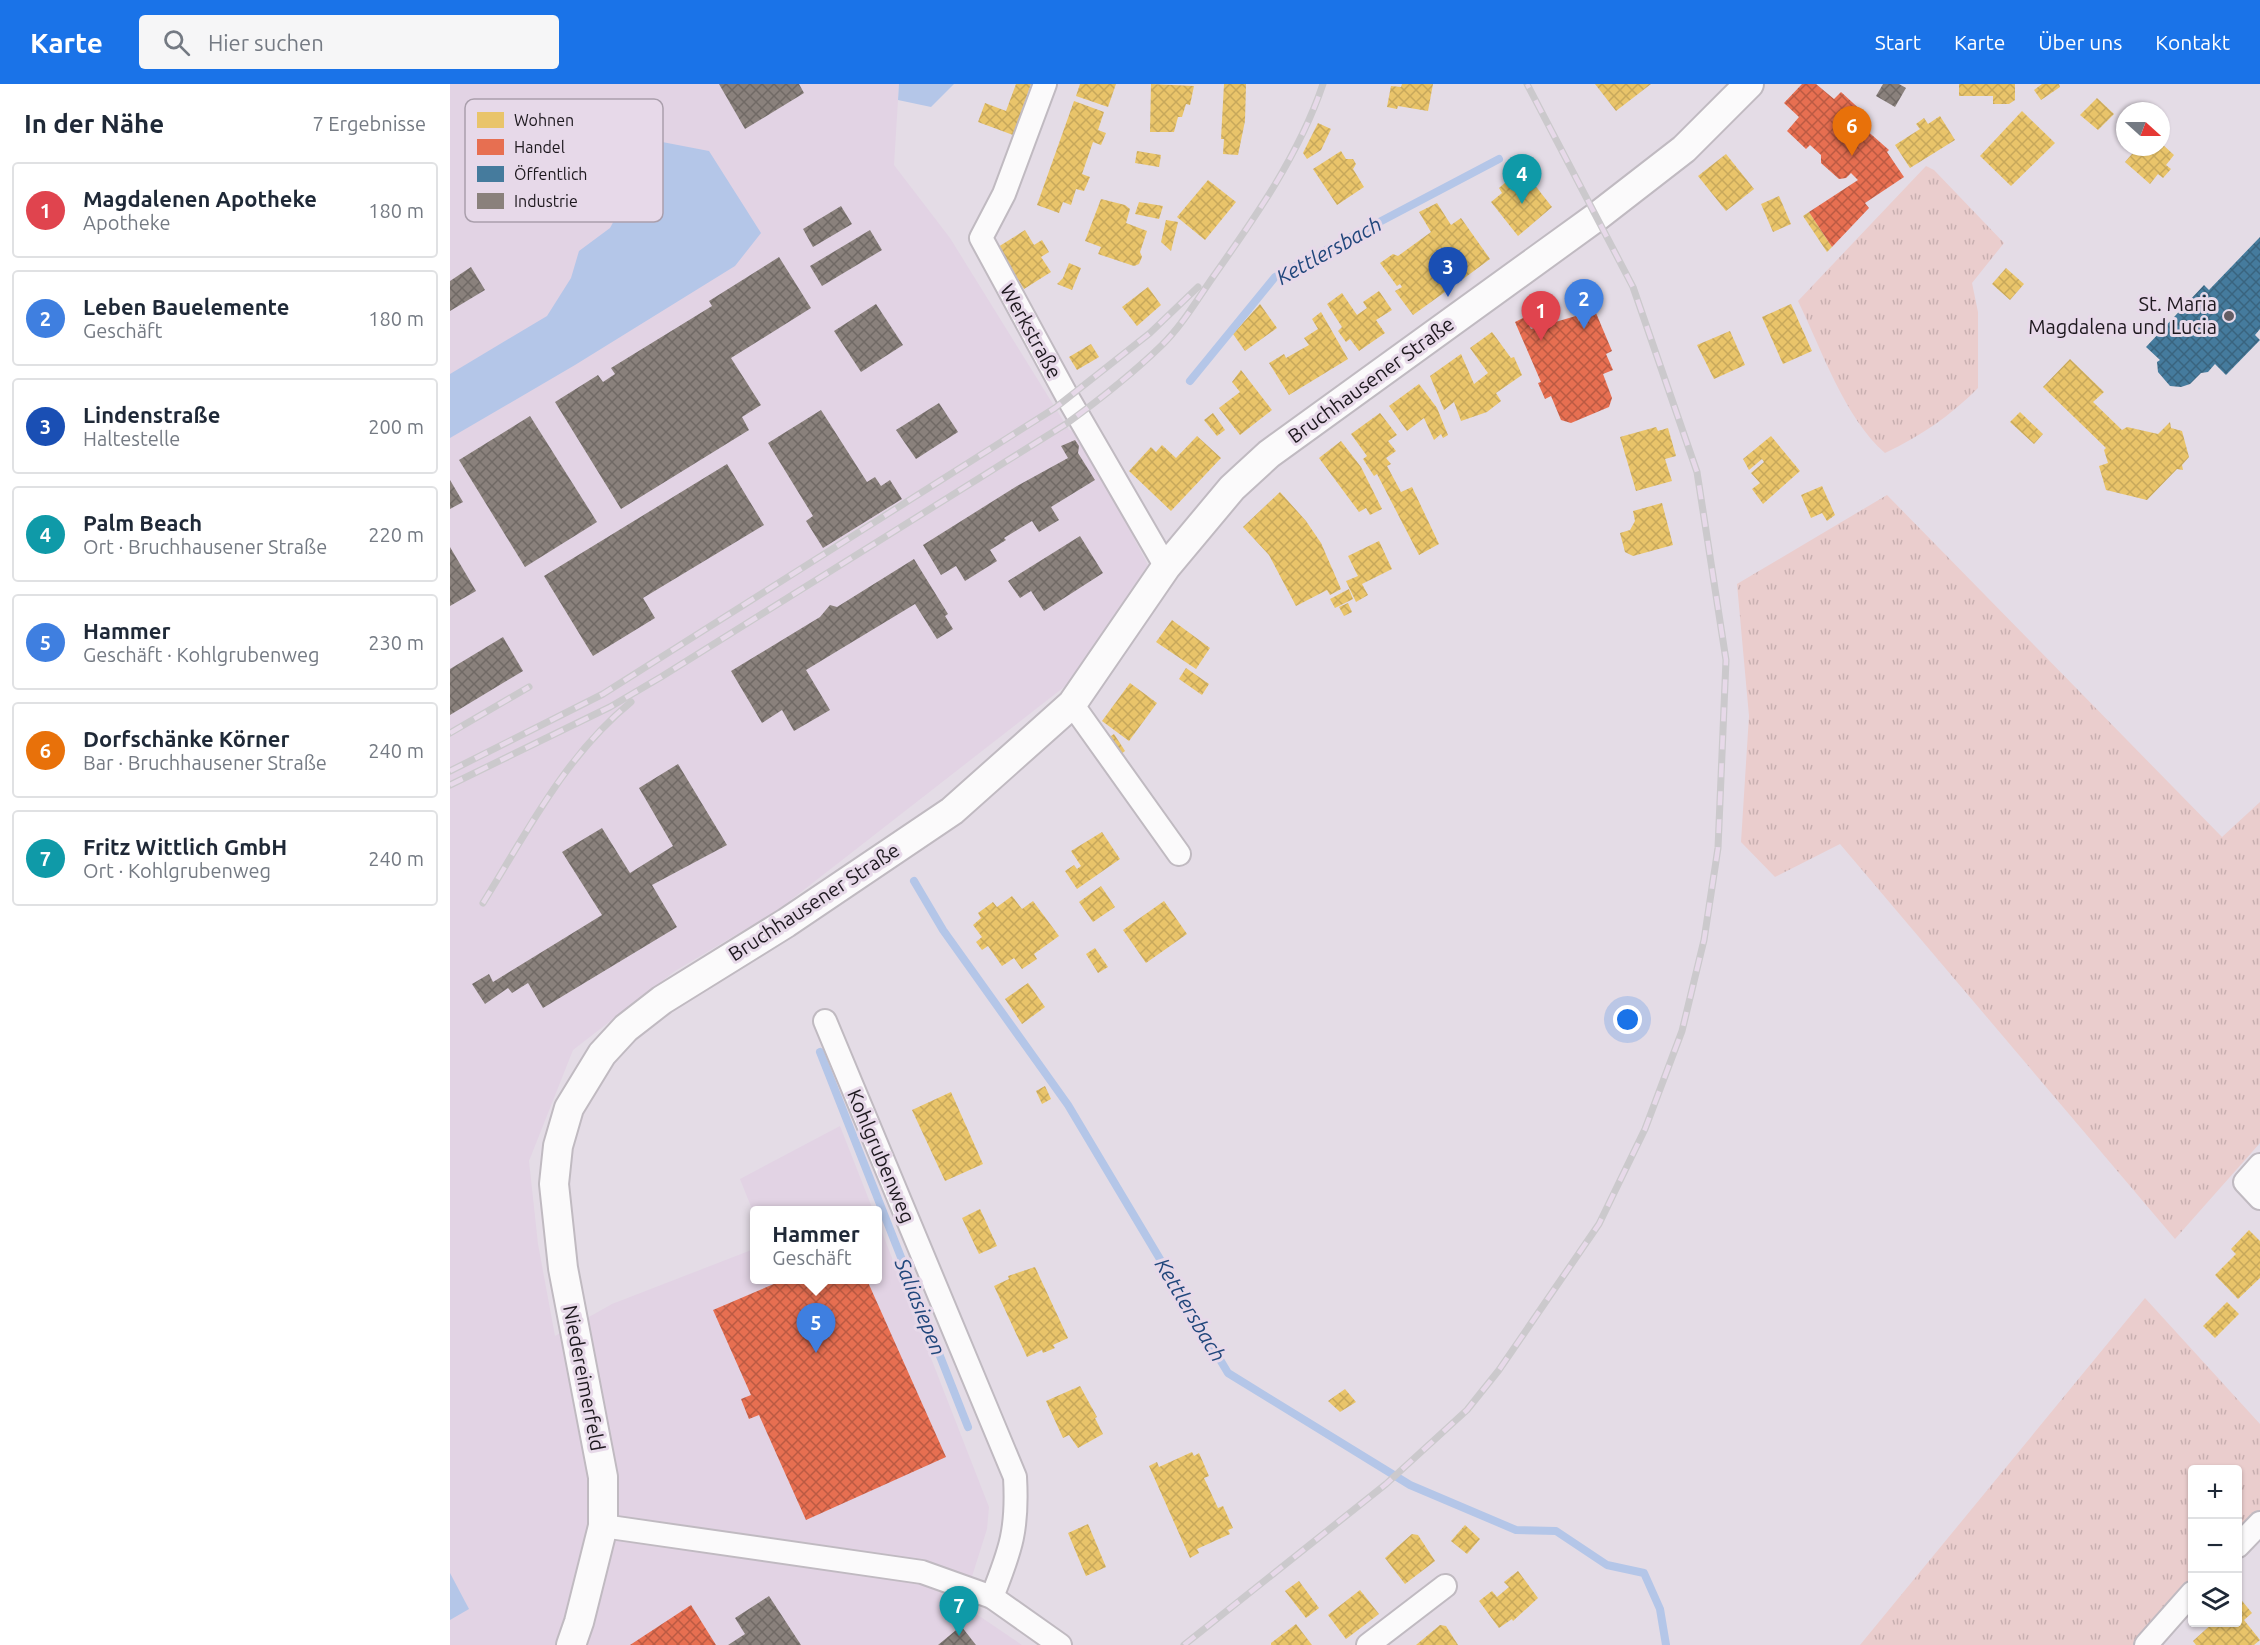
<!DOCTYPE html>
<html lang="de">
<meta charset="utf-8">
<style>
body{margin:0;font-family:Ubuntu,sans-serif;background:#f6f6f7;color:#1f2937}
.controls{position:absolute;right:18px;bottom:18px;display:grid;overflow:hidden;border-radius:6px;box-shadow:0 2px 4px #0004}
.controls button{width:54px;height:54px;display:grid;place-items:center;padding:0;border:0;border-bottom:2px solid #e0e1e3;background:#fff;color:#1f2937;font:30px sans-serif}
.compass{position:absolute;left:1666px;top:18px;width:54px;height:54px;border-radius:50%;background:#fff;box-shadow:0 2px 4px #0004;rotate:111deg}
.you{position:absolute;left:1178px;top:936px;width:21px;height:21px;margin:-15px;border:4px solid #fff;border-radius:50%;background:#1a73e8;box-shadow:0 0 0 9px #1a73e833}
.badge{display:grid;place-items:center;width:39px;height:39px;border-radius:50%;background:#1a73e8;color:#fff;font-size:20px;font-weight:700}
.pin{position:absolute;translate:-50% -50px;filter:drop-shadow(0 2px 3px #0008)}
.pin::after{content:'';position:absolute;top:32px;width:21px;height:18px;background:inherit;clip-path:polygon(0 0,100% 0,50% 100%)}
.popup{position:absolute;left:300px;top:1122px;width:132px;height:78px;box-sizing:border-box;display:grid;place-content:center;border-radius:6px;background:#fff;filter:drop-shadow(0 2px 4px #0005);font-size:20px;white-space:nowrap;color:#747a83}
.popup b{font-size:22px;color:#1f2937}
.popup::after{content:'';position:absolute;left:50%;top:100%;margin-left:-12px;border:12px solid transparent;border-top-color:#fff}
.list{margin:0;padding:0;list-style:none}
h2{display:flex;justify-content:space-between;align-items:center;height:78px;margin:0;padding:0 24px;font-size:26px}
h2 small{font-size:20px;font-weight:400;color:#747a83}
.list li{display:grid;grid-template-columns:39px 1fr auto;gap:18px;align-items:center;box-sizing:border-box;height:96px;margin:0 12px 12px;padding:0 12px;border:2px solid #e0e1e3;border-radius:6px}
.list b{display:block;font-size:22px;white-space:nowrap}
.list p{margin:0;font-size:20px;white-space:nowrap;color:#747a83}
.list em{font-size:20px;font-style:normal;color:#747a83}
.icon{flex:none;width:33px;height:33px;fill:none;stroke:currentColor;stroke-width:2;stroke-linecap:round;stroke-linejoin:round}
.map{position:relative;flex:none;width:1810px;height:1561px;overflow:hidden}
header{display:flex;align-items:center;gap:36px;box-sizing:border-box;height:84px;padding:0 30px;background:#1a73e8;color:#fff}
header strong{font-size:28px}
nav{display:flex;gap:33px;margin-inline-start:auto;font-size:21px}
.search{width:420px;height:54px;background:#f6f6f7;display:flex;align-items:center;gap:15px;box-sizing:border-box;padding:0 21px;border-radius:6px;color:#747a83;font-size:22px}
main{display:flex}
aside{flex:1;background:#fff}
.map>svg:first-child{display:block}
.built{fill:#e2d3e4}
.grass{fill:url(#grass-tufts)}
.water{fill:#b4c6e8}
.homes{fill:url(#homes-cross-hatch)}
.shops{fill:url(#shops-cross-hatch)}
.public{fill:url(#public-cross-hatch)}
.industry{fill:url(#industry-cross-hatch)}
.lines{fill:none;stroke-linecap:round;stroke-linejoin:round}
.stream{stroke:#b4c6e8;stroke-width:8}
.minor-casing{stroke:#c0bac1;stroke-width:26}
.tertiary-casing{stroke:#c0bac1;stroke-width:32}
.minor{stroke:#fbfafb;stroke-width:22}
.tertiary{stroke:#fbfafb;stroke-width:28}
.rail-casing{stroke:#cbc9cc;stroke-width:7}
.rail{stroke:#e7d9e9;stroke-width:4.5;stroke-dasharray:14;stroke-linecap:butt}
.poi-dot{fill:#635d64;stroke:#e7d9e9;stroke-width:2}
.labels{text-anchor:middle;stroke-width:6;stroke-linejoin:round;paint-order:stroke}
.poi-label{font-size:20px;fill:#1d181e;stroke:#e7d9e9;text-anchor:end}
.street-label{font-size:20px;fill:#1d181e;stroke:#e7d9e9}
.water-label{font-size:21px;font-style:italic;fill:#21477c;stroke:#e7d9e9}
.key{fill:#e7d9e9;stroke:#aa9fac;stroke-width:1.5}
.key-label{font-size:16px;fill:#1d181e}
</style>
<header>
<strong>Karte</strong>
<div class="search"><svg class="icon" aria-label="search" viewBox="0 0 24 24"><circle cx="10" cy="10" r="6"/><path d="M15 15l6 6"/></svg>Hier suchen</div>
<nav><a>Start</a><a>Karte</a><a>Über uns</a><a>Kontakt</a></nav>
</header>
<main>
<aside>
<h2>In der Nähe<small>7 Ergebnisse</small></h2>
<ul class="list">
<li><span class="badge" style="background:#e0444e">1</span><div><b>Magdalenen Apotheke</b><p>Apotheke</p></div><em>180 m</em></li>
<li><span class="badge" style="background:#3f7fe0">2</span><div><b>Leben Bauelemente</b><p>Geschäft</p></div><em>180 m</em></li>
<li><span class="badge" style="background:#1a4fb4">3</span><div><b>Lindenstraße</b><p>Haltestelle</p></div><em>200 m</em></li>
<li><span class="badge" style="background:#0f9aa8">4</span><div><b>Palm Beach</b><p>Ort · Bruchhausener Straße</p></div><em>220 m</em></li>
<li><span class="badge" style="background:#3f7fe0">5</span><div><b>Hammer</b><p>Geschäft · Kohlgrubenweg</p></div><em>230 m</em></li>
<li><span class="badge" style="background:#e8710a">6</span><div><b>Dorfschänke Körner</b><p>Bar · Bruchhausener Straße</p></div><em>240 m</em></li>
<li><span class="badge" style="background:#0f9aa8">7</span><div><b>Fritz Wittlich GmbH</b><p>Ort · Kohlgrubenweg</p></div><em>240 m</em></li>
</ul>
</aside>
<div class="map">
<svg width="1810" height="1561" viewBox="0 0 1810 1561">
<defs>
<pattern id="grass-tufts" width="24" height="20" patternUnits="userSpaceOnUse" patternTransform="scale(1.5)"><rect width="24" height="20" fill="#eacdcd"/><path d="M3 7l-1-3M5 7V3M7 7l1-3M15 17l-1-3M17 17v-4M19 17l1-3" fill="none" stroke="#c8afb0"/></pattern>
<pattern id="homes-cross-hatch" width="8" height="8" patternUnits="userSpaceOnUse" patternTransform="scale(1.5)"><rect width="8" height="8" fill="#e9c46a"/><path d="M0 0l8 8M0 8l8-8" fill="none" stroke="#c7a85b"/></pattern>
<pattern id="shops-cross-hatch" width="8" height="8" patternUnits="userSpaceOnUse" patternTransform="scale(1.5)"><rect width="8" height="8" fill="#e76f51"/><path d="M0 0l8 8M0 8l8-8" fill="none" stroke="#bb5a43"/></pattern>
<pattern id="public-cross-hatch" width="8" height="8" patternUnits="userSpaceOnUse" patternTransform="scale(1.5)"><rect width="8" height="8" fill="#457b9d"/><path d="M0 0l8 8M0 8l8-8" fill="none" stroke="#39647f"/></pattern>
<pattern id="industry-cross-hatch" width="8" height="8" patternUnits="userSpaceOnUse" patternTransform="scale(1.5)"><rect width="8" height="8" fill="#8a817c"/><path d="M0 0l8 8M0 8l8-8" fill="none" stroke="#706965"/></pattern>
</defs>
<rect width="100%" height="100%" fill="#e4dce6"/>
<g class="built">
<path d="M0,0H449L444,81L500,154L619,346L628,348L698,481L618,600L328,826L225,887L123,966L79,1077L88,1160L105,1252L162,1220L304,1165V1196H428V1138L539,1423L537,1445L513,1521L572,1561H0Z"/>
<path d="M390,1042L423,1126H304V1130L290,1095Z"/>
</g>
<g class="grass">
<path d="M1476,82L1484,86L1554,159L1522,199L1528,228V304C1500,332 1471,352 1435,369C1394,333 1372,266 1348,217Z"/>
<path d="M1437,411L1772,753L1810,718V1059L1725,1155L1390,760L1325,793L1291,758L1299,632L1287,500Z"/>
<path d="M1695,1214L1810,1340V1450L1788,1475V1386H1742V1525L1710,1561H1410Z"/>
</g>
<g class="water">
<path d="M449,0H504L481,23L448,16Z"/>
<path d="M207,57L259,67L311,149L285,182L125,281L0,354V290L97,232L121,194L129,167L160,144Z"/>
<path d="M0,1489L19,1525L0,1536Z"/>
</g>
<g class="homes">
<path d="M566,0H581L563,51L528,38L535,19L556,27Z"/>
<path d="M630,0H666L658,23L626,12Z"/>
<path d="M701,0L744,2L740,21L736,20L732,33H728L724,48H700Z"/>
<path d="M774,0H796L795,37L788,71L773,70L774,55H771Z"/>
<path d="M952,0H983L978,27L948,22L947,25L937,23L941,2L951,3Z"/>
<path d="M1145,0H1201L1166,27Z"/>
<path d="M1509,0H1565V16L1559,20H1543V12H1509Z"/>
<path d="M1592,0H1609L1610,3L1591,16L1584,6Z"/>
<path d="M1647,14L1664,30L1648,46L1630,31Z"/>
<path d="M624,17L654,28L648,46L656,49L651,61L643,58L632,90L640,93L634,107L626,105L621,121L613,118L609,129L587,121Z"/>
<path d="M1572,27L1605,59L1561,102L1530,72Z"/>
<path d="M1490,32L1505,56L1460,84L1445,61L1470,45L1466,40L1474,34L1478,40Z"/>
<path d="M868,39L881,45L871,66L857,75L853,69Z"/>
<path d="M1711,59L1724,71L1716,81L1721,85L1713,94L1708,90L1700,100L1675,78L1688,63H1711Z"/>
<path d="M687,67L711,71L709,83L685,79Z"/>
<path d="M891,67L896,75H903L906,80L903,85L914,103L887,121L863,85Z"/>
<path d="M1276,70L1304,105L1276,127L1248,92Z"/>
<path d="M1065,85L1072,93L1076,90L1102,123L1068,152L1041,118L1052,109L1049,104L1056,98L1053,94Z"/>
<path d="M758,96L786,118L755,156L727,133Z"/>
<path d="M1329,112L1341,140L1323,148L1311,120Z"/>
<path d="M651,115L675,121L680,125L676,139L697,147L690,168L692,173L689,180L684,182L648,170L651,163L635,157Z"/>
<path d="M689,118L713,122L709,135L685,130Z"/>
<path d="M987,119L1001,141L1011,134L1040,175L1013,195L991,164L983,170L1006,200L963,231L945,207L952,203L950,200L947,202L930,179L943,170L948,172L981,148L969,128Z"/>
<path d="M1359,128L1382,163L1377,168L1353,132Z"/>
<path d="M716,136L728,138L721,167L711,158Z"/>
<path d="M575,146L584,161L592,156L599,168L591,173L601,188L574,205L548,163Z"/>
<path d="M619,179L631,184L622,206L607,200L613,194Z"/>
<path d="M1556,184L1574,200L1560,216L1542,200Z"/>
<path d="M698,203L711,221L687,242L672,223Z"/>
<path d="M929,207L942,226L926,236L935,249L909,267L900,255L896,258L888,247L892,243L877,220L892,209L907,231L917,224L913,218Z"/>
<path d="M810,220L827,244L795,267L783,250Z"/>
<path d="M1341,220L1362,267L1333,280L1312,233Z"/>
<path d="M871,228L898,275L839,311L819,279L834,270L836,274L859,261L854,254L868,245L862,235Z"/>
<path d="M1280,247L1295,281L1264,295L1247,261Z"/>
<path d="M1042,248L1061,274L1064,273L1072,291L1046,309L1051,317L1037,328L1011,337L1004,318L994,326L980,292L1011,270L1024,300L1038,289L1020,264Z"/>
<path d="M641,260L649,273L627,286L619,273Z"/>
<path d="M1620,275L1654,308L1643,318L1672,346L1677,343L1708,350L1720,338L1721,344L1732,347L1739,373L1732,381L1733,386L1727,385L1697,416L1656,406L1649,382L1658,379L1654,366L1656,364L1593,303Z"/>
<path d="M791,286L822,326L790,351L769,324L790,308L782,298Z"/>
<path d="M969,300L987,324L998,351L993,354L991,350L984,356L974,334L957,347L939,322Z"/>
<path d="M1570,328L1593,350L1584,360L1560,338Z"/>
<path d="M763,329L775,346L767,352L754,336Z"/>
<path d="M930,329L947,351L938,357L946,367L936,374L941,380L937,382L951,408L962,403L989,460L969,471L927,390L924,392L913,375L917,372L901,350Z"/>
<path d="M1206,343L1208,347L1218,344L1226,372L1215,375L1222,397L1186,407L1170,353Z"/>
<path d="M747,352L771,374L721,427L679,387L701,363L706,368L712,361L726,374Z"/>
<path d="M1321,352L1350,387L1313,420L1302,405L1310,399L1301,389L1314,378L1312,375L1299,386L1293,375Z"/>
<path d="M891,357L911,383L932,425L920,431L916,424L909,428L869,374Z"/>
<path d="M1372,402L1385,431L1377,437L1372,429L1361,434L1351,411Z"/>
<path d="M830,408L856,437L871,459L891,505L880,511L877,506L846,522L819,471L793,443Z"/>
<path d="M1212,419L1223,461L1183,472L1175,468L1170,449L1180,446L1185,437L1183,427Z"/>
<path d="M929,457L942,485L912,500L918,511L906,518L896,497L908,492L898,472Z"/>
<path d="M899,505L903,515L885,524L880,515Z"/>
<path d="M898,519L902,528L894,532L889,523Z"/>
<path d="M722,536L760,564L746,585L706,558Z"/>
<path d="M736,584L759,600L752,611L729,595Z"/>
<path d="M680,599L707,619L679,657L652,637Z"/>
<path d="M664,650L675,667L666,674L655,656Z"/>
<path d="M652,748L670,775L627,805L615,787L624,781L627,785L631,782L621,767Z"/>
<path d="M651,802L665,823L643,838L629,818Z"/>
<path d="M562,812L572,825L583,817L609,852L584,870L587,875L572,885L564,874L552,882L538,862L532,866L526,858L532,853L523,841L531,834L528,829L543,818L547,823Z"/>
<path d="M714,817L737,850L696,879L673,846Z"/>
<path d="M645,864L658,883L648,889L636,870Z"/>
<path d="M578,899L595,923L572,940L555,915Z"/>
<path d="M595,1002L601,1015L592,1020L586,1007Z"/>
<path d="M501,1008L533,1080L495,1097L462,1026Z"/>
<path d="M530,1125L547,1162L529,1170L512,1134Z"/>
<path d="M1799,1146L1810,1157V1194L1788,1215L1765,1191L1786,1170L1781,1165Z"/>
<path d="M585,1183L618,1254L603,1261L605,1264L593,1269L592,1266L577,1273L544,1202L559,1195L558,1192Z"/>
<path d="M1777,1218L1789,1230L1765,1254L1753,1242Z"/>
<path d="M630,1302L647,1333L645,1334L653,1350L628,1364L619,1351L613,1354L596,1317Z"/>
<path d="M895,1305L906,1318L890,1328L878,1317Z"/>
<path d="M742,1368L744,1372L749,1369L759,1392L754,1394L768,1424L773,1422L783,1444L778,1446L780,1450L747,1465L749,1469L740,1474L699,1382L707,1378L709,1383Z"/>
<path d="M638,1440L656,1483L636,1492L618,1449Z"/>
<path d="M1015,1441L1030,1455L1017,1470L1001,1457Z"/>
<path d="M962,1450L968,1451L985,1477L955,1500L935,1474Z"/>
<path d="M1068,1487L1088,1514L1063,1537L1062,1535L1049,1544L1029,1517L1042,1507L1047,1513L1059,1503L1054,1498Z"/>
<path d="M849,1497L869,1524L856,1534L835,1507Z"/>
<path d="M910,1506L929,1530L896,1555L878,1531Z"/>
<path d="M1788,1512L1802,1529L1794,1536L1810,1556L1804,1561H1746L1743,1557L1764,1538H1788Z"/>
<path d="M846,1540L862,1561H821V1559Z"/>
<path d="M990,1541L996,1542L1008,1561H966Z"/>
</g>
<g class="shops">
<path d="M1352,0H1366L1384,15L1391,8L1414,29L1406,37L1439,66L1437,68L1454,93L1415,119L1419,124L1382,163L1359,128L1408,96L1401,89L1396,94L1389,95L1371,79V71L1360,61L1356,65L1337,47L1349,33L1334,19Z"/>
<path d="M1146,229L1162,267L1156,270L1163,286L1153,290L1162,314L1159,323L1121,339L1111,336L1101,312L1095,315L1088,299L1091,298L1065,238L1075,233L1081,245L1126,232L1129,237Z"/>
<path d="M333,1196H417L496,1373L356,1436L309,1331L299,1335L291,1315L301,1311L263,1226Z"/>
<path d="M241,1521L266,1561H180Z"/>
</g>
<path class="public" d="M1810,153V245L1805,251L1810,256L1776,291L1765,280L1758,288L1751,289L1740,300L1731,303L1720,302L1708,288L1707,278L1710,276L1696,263L1754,201L1759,206Z"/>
<g class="industry">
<path d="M269,0H349L354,9L295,45Z"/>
<path d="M1433,0H1449L1456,4L1445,23L1426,12Z"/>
<path d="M391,122L402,140L363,163L353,145Z"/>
<path d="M420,146L432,166L372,202L360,182Z"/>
<path d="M329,173L361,224L281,274L311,321L292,333L299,346L171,425L105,318L148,291L153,298L165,290L161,284L262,222L259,217Z"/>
<path d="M21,183L35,206L0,227V197Z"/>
<path d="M426,220L453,261L411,288L384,247Z"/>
<path d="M489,319L508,348L466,375L446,346Z"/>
<path d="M371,326L417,398L425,393L431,402L440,396L452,415L373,464L356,437L363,432L318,359Z"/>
<path d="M80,332L147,438L75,483L9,376Z"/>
<path d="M625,356L629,362L628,369L645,396L601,423L609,436L589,448L582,437L554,454L556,456L540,466L547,477L515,497L506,482L491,491L473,461L567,402L618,374L611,362Z"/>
<path d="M277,380L314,441L193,514L205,534L143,572L94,492Z"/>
<path d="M0,396L13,418L0,425Z"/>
<path d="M630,452L653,489L594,527L581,507L570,514L558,497Z"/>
<path d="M0,463L26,507L0,522Z"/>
<path d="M464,475L498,530L495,532L503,545L487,555L465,520L356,586L380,626L344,647L332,626L312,639L281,587L370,533L380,521L387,523Z"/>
<path d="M53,553L73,587L0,631V585Z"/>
<path d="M228,680L277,761L202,801L227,843L93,924L78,899L62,909L58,904L35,920L22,900L39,890L43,898L152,831L112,768L152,744L180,789L223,762L189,704Z"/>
<path d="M319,1512L351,1561H278L295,1550L285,1534Z"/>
<path d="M511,1542L526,1561H488Z"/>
</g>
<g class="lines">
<g class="stream">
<path d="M740,297L825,193L1049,75"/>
<path d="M464,797L493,846L618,1021L778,1289L960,1401L1066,1446L1106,1447L1157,1481L1194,1489L1210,1525L1216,1561"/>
<path d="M370,968L518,1343"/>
</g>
<g class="minor-casing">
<g id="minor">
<path d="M595,0L554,110L531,154L618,314L716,483"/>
<path d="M622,620L729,770"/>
<path d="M375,937L565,1393C568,1445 561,1465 542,1513"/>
<path d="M1810,1081L1795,1098L1810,1114"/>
<path d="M153,1442L472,1488L542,1513L610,1561"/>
<path d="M1788,1462L1810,1439"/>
<path d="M918,1561L995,1502"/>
<path d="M1696,1561L1742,1509"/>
</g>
</g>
<g class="tertiary-casing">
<path id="tertiary" d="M121,1561L129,1538L153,1442V1393L113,1184L104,1100L108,1062L119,1024L152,970L176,944L212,916L336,839L502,727L622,620L716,483L782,404L819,370L1145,134L1234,65L1299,0"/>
</g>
<use href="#minor" class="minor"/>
<use href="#tertiary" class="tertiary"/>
<g class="rail-casing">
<g id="rail">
<path d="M0,649L79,603"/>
<path d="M0,687L153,610L605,324L700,249L748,203"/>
<path d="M0,701L160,623L211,593L616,340C649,316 681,291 711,262C731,243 747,216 763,193C806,132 849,71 873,0"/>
<path d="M33,819C77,748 115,672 181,618"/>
<path d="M734,1561L936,1400L1017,1326L1049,1286L1149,1140L1195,1045L1232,947L1254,856L1268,764L1276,576L1247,388L1183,203L1077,0"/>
</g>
</g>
<use href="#rail" class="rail"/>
</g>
<circle class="poi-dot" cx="1779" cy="232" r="6"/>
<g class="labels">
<g class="poi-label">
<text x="1767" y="227">St. Maria<tspan x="1767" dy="23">Magdalena und Lucia</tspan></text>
</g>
<g class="street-label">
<text transform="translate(581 247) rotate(61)" y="7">Werkstraße</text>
<text transform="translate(921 296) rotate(-36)" y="7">Bruchhausener Straße</text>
<text transform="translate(364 818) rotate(-33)" y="7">Bruchhausener Straße</text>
<text transform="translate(431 1072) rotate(67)" y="7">Kohlgrubenweg</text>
<text transform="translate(134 1294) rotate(79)" y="7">Niedereimerfeld</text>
</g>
<g class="water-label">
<text transform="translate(879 167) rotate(-29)" y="7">Kettlersbach</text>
<text transform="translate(470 1223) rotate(68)" y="7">Saliasiepen</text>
<text transform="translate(740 1226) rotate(59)" y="7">Kettlersbach</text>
</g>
</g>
<rect x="15" y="15" width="198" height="123" rx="9" class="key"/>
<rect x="27" y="28" width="27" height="16" fill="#e9c46a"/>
<rect x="27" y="55" width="27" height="16" fill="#e76f51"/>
<rect x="27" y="82" width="27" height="16" fill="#457b9d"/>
<rect x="27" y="109" width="27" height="16" fill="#8a817c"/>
<g class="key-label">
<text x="64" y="42">Wohnen</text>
<text x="64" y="69">Handel</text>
<text x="64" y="96">Öffentlich</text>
<text x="64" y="123">Industrie</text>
</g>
</svg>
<div class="controls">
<button>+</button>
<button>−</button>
<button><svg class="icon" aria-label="layers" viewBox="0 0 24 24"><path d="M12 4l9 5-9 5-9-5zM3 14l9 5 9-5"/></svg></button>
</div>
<svg class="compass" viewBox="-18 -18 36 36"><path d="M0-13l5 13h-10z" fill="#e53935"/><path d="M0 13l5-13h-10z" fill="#747a83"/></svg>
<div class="you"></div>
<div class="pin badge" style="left:1091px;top:257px;background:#e0444e">1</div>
<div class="pin badge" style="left:1134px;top:245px;background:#3f7fe0">2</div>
<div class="pin badge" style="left:998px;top:213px;background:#1a4fb4">3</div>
<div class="pin badge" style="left:1072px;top:120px;background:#0f9aa8">4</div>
<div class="pin badge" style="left:366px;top:1269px;background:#3f7fe0">5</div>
<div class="popup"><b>Hammer</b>Geschäft</div>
<div class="pin badge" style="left:1402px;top:72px;background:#e8710a">6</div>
<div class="pin badge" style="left:509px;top:1552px;background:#0f9aa8">7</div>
</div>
</main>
